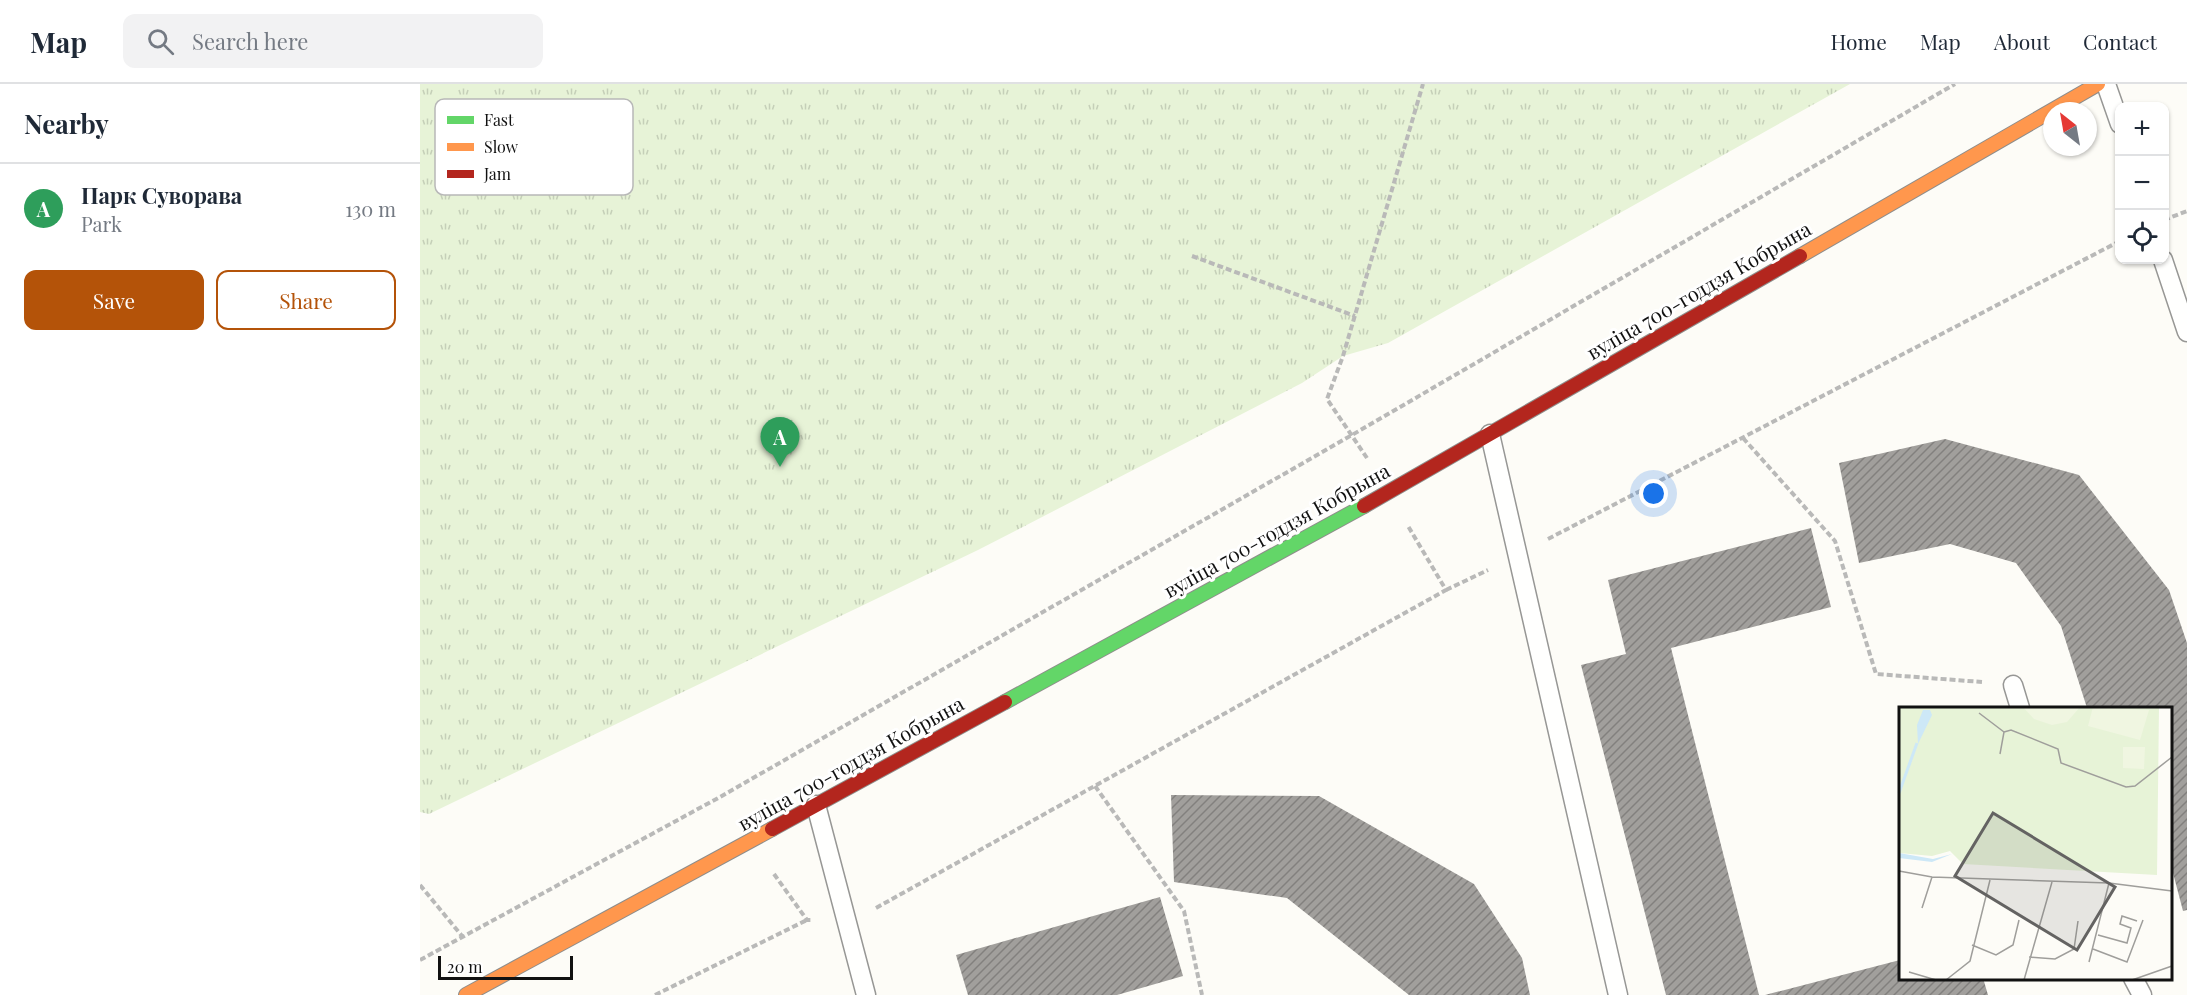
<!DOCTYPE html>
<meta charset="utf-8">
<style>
body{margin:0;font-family:"Playfair Display",serif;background:#f2f2f3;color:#1f2937}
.controls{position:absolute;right:18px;top:18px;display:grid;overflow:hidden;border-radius:12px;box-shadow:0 2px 4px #0004}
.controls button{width:54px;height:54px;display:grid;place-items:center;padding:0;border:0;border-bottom:2px solid #e0e1e3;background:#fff;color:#1f2937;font:30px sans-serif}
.compass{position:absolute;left:1623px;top:18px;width:54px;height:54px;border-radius:50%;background:#fff;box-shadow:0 2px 4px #0004;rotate:329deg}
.scale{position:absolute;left:18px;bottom:15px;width:135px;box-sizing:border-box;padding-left:6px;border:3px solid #111;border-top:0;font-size:16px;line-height:21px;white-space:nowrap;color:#111;-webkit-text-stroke:4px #fff;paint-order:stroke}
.you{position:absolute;left:1234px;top:410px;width:21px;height:21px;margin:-15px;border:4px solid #fff;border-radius:50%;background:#1a73e8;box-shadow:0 0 0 9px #1a73e833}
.badge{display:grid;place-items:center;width:39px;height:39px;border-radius:50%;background:#b45309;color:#fff;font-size:20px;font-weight:700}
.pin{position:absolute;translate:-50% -50px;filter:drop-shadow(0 2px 3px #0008)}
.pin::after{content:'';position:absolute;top:32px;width:21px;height:18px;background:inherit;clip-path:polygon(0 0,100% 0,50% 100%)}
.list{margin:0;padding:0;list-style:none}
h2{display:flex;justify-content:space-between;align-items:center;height:78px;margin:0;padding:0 24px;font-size:26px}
h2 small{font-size:20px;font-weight:400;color:#747a83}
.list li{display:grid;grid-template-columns:39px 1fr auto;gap:18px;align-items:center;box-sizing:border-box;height:90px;padding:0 24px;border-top:2px solid #e0e1e3}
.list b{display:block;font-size:22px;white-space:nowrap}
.list p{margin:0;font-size:20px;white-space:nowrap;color:#747a83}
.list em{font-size:20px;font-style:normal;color:#747a83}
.actions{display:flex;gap:12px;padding:18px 24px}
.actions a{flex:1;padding:14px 0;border:2px solid #b45309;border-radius:12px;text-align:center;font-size:21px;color:#b45309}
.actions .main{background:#b45309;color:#fff}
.icon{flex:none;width:33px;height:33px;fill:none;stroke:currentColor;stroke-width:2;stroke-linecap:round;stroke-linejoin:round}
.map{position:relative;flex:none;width:1767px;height:911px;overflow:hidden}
header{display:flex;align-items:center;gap:36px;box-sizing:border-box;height:84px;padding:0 30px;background:#fff;border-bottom:2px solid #e0e1e3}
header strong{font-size:28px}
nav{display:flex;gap:33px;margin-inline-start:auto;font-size:21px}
.search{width:420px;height:54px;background:#f2f2f3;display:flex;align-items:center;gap:15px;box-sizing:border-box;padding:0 21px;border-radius:12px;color:#747a83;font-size:22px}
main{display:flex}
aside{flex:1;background:#fff}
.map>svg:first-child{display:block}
.park{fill:url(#park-tufts)}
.building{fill:url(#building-hatch)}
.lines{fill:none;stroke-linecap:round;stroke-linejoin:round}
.lane-casing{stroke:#979795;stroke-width:21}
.fast-casing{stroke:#8e8d8b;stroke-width:16}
.slow-casing{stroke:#8e8d8b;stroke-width:16}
.jam-casing{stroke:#8e8d8b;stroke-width:16}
.path{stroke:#b9b9b8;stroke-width:4;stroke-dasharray:6 3;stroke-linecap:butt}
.lane{stroke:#fffffe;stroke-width:18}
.fast{stroke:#63d668;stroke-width:14}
.slow{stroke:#ff974d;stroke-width:14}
.jam{stroke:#b3261e;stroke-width:14}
.labels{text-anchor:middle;stroke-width:6;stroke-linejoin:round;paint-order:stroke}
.street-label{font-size:20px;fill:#111;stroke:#fff}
.inset-river{fill:none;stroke:#cde8f7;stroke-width:3}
.inset-road{fill:none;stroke:#9f9e9b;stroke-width:1.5}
.view{fill:#646362;fill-opacity:0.15;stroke:#646362;stroke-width:3}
.inset-edge{fill:none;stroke:#111;stroke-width:3}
.key{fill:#fff;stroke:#b8b8b8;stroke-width:1.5}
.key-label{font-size:16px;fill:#111}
</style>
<header>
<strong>Map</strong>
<div class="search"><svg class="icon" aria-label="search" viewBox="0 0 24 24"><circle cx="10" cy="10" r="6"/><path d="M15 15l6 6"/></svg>Search here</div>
<nav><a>Home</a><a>Map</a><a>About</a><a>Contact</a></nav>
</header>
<main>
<aside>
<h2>Nearby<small></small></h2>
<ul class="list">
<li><span class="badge" style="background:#2e9e5b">A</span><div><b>Парк Суворава</b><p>Park</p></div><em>130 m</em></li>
</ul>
<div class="actions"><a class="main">Save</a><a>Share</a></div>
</aside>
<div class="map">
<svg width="1767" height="911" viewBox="0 0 1767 911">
<defs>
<pattern id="park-tufts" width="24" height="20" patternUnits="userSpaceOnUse" patternTransform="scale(1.5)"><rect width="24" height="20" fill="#e7f3d7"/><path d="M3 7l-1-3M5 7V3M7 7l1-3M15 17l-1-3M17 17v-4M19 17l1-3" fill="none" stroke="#c5cfb8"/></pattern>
<pattern id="building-hatch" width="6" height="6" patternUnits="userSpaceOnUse" patternTransform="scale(1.5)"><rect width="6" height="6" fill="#a19f9c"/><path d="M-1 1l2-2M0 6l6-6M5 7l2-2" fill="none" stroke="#82807e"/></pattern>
</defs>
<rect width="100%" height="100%" fill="#fdfcf7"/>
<path class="park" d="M0,0H1430L968,259L923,272L882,299L558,466L9,730L0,728Z"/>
<g class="building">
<path d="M1525,355L1659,391L1749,506L1767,559V826L1763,827L1753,789L1750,790V624H1667L1641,542L1596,479L1530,460L1439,479L1419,379Z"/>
<path d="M1391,444L1411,523L1251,564L1339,911H1246L1161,581L1206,570L1188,496Z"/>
<path d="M751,711L899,712L1054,800L1102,874L1110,911H989L867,814L754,798Z"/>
<path d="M740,813L763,892L697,911H548L536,871Z"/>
<path d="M1480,876V894H1563L1568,911H1345Z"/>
</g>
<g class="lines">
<g class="lane-casing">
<g id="lane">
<path d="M1686,0L1700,40"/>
<path d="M1743,176L1767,248"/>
<path d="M1070,350L1198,911"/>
<path d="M1593,601L1600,624"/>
<path d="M396,721L446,911"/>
<path d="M1713,894L1722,911"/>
</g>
</g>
<g class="fast-casing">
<path id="fast" d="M585,618L944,422"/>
</g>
<g class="slow-casing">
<g id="slow">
<path d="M1380,172L1678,0"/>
<path d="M46,911L352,745"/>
</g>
</g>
<g class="jam-casing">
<g id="jam">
<path d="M944,422L1380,172"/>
<path d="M352,745L585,618"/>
</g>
</g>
<g class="path">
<path d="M1744,136L1767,127"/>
<path d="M772,172L935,232"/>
<path d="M1323,354L1415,457L1456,590L1562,598"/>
<path d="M947,374L907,315L923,272L1003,0"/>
<path d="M1128,455L1700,157"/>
<path d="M1026,506L1068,486"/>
<path d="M675,702L764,827L782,911"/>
<path d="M354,790L387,836H392"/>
<path d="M0,801L42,852"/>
<path d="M456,824L1026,506L988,442"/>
<path d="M0,876L300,713L932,351L1535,0"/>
<path d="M235,911L387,836"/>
</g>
<use href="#lane" class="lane"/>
<use href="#fast" class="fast"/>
<use href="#slow" class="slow"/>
<use href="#jam" class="jam"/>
</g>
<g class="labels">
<g class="street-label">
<text transform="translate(1279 207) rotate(-30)" y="7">вуліца 700-годдзя Кобрына</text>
<text transform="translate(857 447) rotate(-29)" y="7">вуліца 700-годдзя Кобрына</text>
<text transform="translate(431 680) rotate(-29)" y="7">вуліца 700-годдзя Кобрына</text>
</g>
</g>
<g transform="translate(1479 623)">
<rect width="273" height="273" fill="#fdfcf7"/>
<path d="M0,0H260L258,168L64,157L51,144L33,149L0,146Z" fill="#e7f3d7"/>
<path d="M124,0H181L168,15L153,18L135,12ZM194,0L250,3L241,33L189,19ZM224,40H246L245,62L224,61Z" fill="#f0f6e1"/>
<path d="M24,3H31L33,8L19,37L18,18ZM0,146L34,152L53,147L33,155L0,151Z" fill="#cde8f7"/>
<path class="inset-river" d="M0,86L18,36"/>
<path class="inset-road" d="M80,6L105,25L101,47M105,25L112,23L159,42L162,56L227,80L236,79L273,50M0,164L33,170L210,176L273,184M23,201L33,170M199,228L228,236L232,221L221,217L223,209L238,214M73,238L97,248L114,238L120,213M194,242L228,255L244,213M130,250L156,252L175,242L179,214M190,255L210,176M10,265L37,273M47,273L71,254L91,173M125,273L153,175M233,273L273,259"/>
<path class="view" d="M94,106L216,180L178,243L56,169Z"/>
<rect width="273" height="273" class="inset-edge"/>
</g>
<rect x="15" y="15" width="198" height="96" rx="9" class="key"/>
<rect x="27" y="32" width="27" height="8" fill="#63d668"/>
<rect x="27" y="59" width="27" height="8" fill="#ff974d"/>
<rect x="27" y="86" width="27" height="8" fill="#b3261e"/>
<g class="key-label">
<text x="64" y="42">Fast</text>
<text x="64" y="69">Slow</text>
<text x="64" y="96">Jam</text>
</g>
</svg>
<div class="controls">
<button>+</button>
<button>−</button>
<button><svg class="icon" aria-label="locate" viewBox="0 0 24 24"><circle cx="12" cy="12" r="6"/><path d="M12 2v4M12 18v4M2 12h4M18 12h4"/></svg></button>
</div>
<svg class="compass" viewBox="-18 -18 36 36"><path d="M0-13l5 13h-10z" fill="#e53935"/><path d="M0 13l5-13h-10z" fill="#747a83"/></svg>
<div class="scale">20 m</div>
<div class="you"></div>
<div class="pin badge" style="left:360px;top:383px;background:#2e9e5b">A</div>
</div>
</main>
